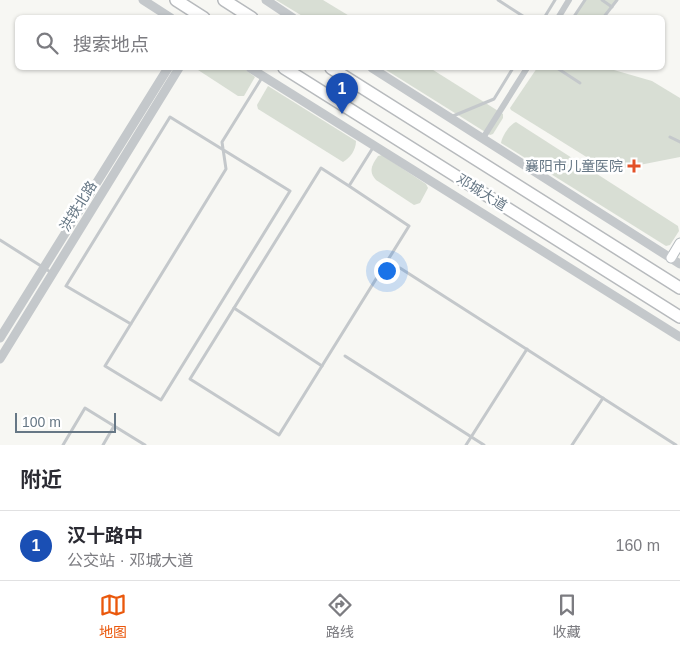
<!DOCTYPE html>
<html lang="zh">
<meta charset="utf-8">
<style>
body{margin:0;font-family:Helvetica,"Noto Sans SC",sans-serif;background:#f7f7f7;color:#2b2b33}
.scale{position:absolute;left:15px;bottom:12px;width:101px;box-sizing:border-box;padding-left:5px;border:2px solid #667785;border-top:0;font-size:14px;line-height:18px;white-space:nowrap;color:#667785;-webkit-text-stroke:4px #fff;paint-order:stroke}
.you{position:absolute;left:386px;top:270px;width:18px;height:18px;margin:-12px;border:4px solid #fff;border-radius:50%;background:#1a73e8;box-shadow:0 0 0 8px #1a73e833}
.badge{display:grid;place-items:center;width:32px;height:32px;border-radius:50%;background:#ea580c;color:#fff;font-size:16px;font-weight:700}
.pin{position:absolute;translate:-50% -41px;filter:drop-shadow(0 1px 2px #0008)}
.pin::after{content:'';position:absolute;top:26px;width:18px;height:15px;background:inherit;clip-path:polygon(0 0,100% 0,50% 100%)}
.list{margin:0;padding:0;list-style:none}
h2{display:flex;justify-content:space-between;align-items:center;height:65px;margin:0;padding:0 20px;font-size:21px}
h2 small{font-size:16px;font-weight:400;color:#7c7c81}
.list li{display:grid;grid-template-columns:32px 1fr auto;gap:15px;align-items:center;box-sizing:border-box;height:70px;padding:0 20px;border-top:1px solid #e1e1e2}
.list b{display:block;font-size:19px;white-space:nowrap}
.list p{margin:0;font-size:16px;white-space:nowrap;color:#7c7c81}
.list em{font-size:16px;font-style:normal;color:#7c7c81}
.icon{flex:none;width:28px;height:28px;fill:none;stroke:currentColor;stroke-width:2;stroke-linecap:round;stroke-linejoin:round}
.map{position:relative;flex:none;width:680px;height:445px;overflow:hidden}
.search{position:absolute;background:#fff;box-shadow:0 1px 4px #0004;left:15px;right:15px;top:15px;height:55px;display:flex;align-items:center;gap:12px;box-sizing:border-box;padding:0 18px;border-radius:8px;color:#7c7c81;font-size:19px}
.sheet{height:135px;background:#fff}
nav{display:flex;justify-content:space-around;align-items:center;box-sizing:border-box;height:70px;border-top:1px solid #e1e1e2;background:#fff;font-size:14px;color:#7c7c81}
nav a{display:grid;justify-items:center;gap:2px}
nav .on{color:#ea580c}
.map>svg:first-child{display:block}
.green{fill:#d8ded4}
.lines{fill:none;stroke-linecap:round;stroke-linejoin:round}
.secondary-casing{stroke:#b4babe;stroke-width:11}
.trunk-casing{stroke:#b7babd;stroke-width:14}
.service{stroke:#c4c8cb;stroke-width:3}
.minor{stroke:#c4c8cb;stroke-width:6}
.tertiary{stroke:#c4c8cb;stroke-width:9}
.secondary{stroke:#fff;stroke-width:9}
.trunk{stroke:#fff;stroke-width:11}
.poi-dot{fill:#e35127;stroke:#fff;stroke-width:2}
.labels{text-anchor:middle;stroke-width:5;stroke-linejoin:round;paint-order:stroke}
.poi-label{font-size:14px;fill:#667785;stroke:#fff;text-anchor:end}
.street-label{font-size:14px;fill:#667785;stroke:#fff}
</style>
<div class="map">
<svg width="680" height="445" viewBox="0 0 680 445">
<rect width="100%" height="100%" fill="#f7f7f3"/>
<g class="green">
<path d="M276,0H323L351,17H304Z"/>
<path d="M585,0H617L603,17L573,18Z"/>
<path d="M195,68H243L255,77L244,96H238Z"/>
<path d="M383,68H430L503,114V118L493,134L490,135Z"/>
<path d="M537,68H607L652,81L680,98V157L609,171L511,110L510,108Z"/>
<path d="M268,86L356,141C356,150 350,158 343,162L258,109L257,105Z"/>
<path d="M516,122L678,226L679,231L670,245L666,246L501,143C502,136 509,125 516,122Z"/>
<path d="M382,155L426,184L428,188L420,203L414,205L376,180C368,171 372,165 378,156Z"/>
</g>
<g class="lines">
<g class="secondary-casing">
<path id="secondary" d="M671,258L680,243"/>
</g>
<g class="trunk-casing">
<g id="trunk">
<path d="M176,0L204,18"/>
<path d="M224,0L252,18"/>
<path d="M284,68L680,317"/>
<path d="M331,68L680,288"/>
</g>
</g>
<g class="service">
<path d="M498,0L526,18"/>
<path d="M602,0L612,7"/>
<path d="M544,18L555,0"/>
<path d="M573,18L585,0"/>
<path d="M603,18L617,0"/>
<path d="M557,68L580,83"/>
<path d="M453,116L494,99L513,68"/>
<path d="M670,137L680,142"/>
<path d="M349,186L409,226L279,435L190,379L321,168L349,186L374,146"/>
<path d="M0,240L52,273"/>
<path d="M400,268L676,445"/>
<path d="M234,308L322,366"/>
<path d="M131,324L66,286L170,117L290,191L161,400L105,366L226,169L222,142L263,76"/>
<path d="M345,356L484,445"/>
<path d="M63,445L85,408L145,445"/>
<path d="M103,445L114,426"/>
<path d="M466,445L527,349"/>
<path d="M572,445L603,398"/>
</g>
<g class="minor">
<path d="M558,18L569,0"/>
<path d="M483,138L527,68"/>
</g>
<g class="tertiary">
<path d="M143,0L171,18"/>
<path d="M266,0L293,18"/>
<path d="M250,68L680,337"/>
<path d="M372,68L680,264"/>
<path d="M0,338L168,68"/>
<path d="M0,359L179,68"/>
</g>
<use href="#secondary" class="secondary"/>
<use href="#trunk" class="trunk"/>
</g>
<path class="poi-dot" d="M631.5 158.5h5v5h5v5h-5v5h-5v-5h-5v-5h5z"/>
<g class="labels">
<g class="poi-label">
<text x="623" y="171">襄阳市儿童医院</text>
</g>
<g class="street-label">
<text transform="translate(482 192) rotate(32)" y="5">邓城大道</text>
<text transform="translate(78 206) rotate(-58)" y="5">洪铁北路</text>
</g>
</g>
</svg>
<div class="scale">100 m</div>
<div class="you"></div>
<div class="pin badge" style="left:342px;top:114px;background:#1a4fb4">1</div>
<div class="search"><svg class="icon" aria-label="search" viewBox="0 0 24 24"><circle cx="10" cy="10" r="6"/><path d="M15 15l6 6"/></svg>搜索地点</div>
</div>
<section class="sheet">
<h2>附近<small></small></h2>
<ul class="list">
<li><span class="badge" style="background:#1a4fb4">1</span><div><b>汉十路中</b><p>公交站 · 邓城大道</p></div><em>160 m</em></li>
</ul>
</section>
<nav>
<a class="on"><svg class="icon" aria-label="map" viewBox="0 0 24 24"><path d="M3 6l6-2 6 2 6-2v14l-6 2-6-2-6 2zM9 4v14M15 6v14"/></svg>地图</a>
<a><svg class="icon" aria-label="directions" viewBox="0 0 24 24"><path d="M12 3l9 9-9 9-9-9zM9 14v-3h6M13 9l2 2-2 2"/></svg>路线</a>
<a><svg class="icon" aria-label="saved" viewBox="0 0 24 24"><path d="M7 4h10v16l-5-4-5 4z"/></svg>收藏</a>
</nav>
